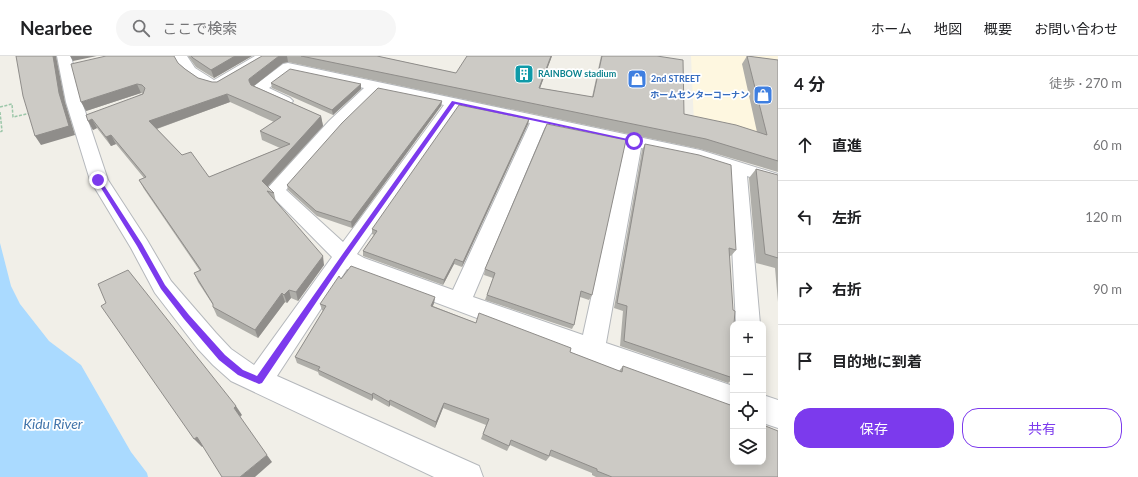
<!DOCTYPE html>
<html lang="ja">
<meta charset="utf-8">
<style>
body{margin:0;font-family:Lato,"Noto Sans JP",sans-serif;background:#f6f6f6;color:#202124}
.controls{position:absolute;right:12px;bottom:12px;display:grid;overflow:hidden;border-radius:8px;box-shadow:0 2px 10px #0003}
.controls button{width:36px;height:36px;display:grid;place-items:center;padding:0;border:0;border-bottom:1px solid #e0e0e0;background:#fff;color:#202124;font:20px sans-serif}
.stop{position:absolute;width:12px;height:12px;margin:-9px;border:3px solid #7c3aed;border-radius:50%;background:#fff}
.stop.end{background:#7c3aed;border-color:#fff;box-shadow:0 1px 4px #0008}
.list{margin:0;padding:0;list-style:none}
h2{display:flex;justify-content:space-between;align-items:center;height:52px;margin:0;padding:0 16px;font-size:17px}
h2 small{font-size:13px;font-weight:400;color:#757577}
.list li{display:grid;grid-template-columns:26px 1fr auto;gap:12px;align-items:center;box-sizing:border-box;height:72px;padding:0 16px;border-top:1px solid #e0e0e0}
.list b{display:block;font-size:15px;white-space:nowrap}
.list em{font-size:13px;font-style:normal;color:#757577}
.actions{display:flex;gap:8px;padding:12px 16px}
.actions a{flex:1;padding:9px 0;border:1px solid #7c3aed;border-radius:16px;text-align:center;font-size:14px;color:#7c3aed}
.actions .main{background:#7c3aed;color:#fff}
.icon{flex:none;width:22px;height:22px;fill:none;stroke:currentColor;stroke-width:2;stroke-linecap:round;stroke-linejoin:round}
.map{position:relative;flex:none;width:778px;height:421px;overflow:hidden}
header{display:flex;align-items:center;gap:24px;box-sizing:border-box;height:56px;padding:0 20px;background:#fff;border-bottom:1px solid #e0e0e0}
header strong{font-size:19px}
nav{display:flex;gap:22px;margin-inline-start:auto;font-size:14px}
.search{width:280px;height:36px;background:#f6f6f6;display:flex;align-items:center;gap:10px;box-sizing:border-box;padding:0 14px;border-radius:22px;color:#757577;font-size:15px}
main{display:flex}
aside{flex:1;background:#fff}
.map>svg:first-child{display:block}
.commercial{fill:#fef7e0}
.water{fill:#aadaff}
.lines{fill:none;stroke-linecap:round;stroke-linejoin:round}
.minor-casing{stroke:#b5b8bc;stroke-width:2}
.path{stroke:#9cc7a9;stroke-width:1.5;stroke-dasharray:3 1.5;stroke-linecap:butt}
.minor{fill:#fff;fill-rule:evenodd}
.wall{fill:#afaea9;fill-rule:evenodd}
.shaded-wall{fill:#8f8d8a}
.building{fill:#cccac5;stroke:#8f8d8a;fill-rule:evenodd}
.route{fill:#7c3aed}
.labels{text-anchor:middle;stroke-width:3.5;stroke-linejoin:round;paint-order:stroke}
.far-culture-label{font-size:9px;font-weight:bold;fill:#0d838f;stroke:#fff;text-anchor:start}
.far-shop-label{font-size:9px;font-weight:bold;fill:#366cbe;stroke:#fff;text-anchor:start}
.near-water-label{font-size:14px;font-style:italic;fill:#4174aa;stroke:#fff}
</style>
<header>
<strong>Nearbee</strong>
<div class="search"><svg class="icon" aria-label="search" viewBox="0 0 24 24"><circle cx="10" cy="10" r="6"/><path d="M15 15l6 6"/></svg>ここで検索</div>
<nav><a>ホーム</a><a>地図</a><a>概要</a><a>お問い合わせ</a></nav>
</header>
<main>
<div class="map">
<svg width="778" height="421" viewBox="0 0 778 421">
<rect width="100%" height="100%" fill="#f1efe8"/>
<path class="commercial" d="M691,0H778V92L694,68Z"/>
<path class="water" d="M0,187L11,230L20,248L49,285L81,309L131,396L147,417L148,421H0Z"/>
<g class="lines">
<g class="minor-casing">
<g id="minor">
<path d="M57,0H71L82,46L108,124L147,184L171,225L216,277L231,293L254,309L332,201L266,134L329,65L364,32L291,16L269,32L290,42L293,45L290,48C278,51 265,41 254,36L252,33L254,30L283,8L288,7L700,94L778,118V130L747,120L760,268H736L728,114L696,103L641,92L606,287L733,330V356L583,302L347,213L277,320L479,410L483,421H434L231,325L213,309L198,293L155,237L131,192L90,124L66,46ZM378,35L444,49L343,186L286,134L341,71ZM458,52L530,67L453,234L364,202L357,198ZM545,71L625,88L583,279L473,241Z"/>
<path d="M173,0H187L195,12L214,24L255,0H272L270,3L219,33C209,36 194,25 186,18C181,14 177,6 173,0Z"/>
<path d="M763,339L778,344V372L763,367Z"/>
</g>
</g>
<g class="path">
<path d="M0,51L12,48L13,61L31,57"/>
<path d="M0,56L2,75L0,76"/>
</g>
<use href="#minor" class="minor"/>
</g>
<g class="wall">
<path d="M106,0L178,7L185,13L198,22L212,26H217L262,0H377L456,17L552,0L540,32L592,41L601,0H657L684,58L757,76L742,8L747,0L778,4V116L700,93L288,6L283,7L254,30L321,60L323,70L268,131L274,137L276,146L324,209L298,245L291,242L287,247L285,246L258,282L217,260L213,251V249L198,226L194,217L200,215L144,133L139,124L144,122L116,88L111,90L97,72L93,74L88,65L143,37H141L86,55ZM230,46L274,66L260,75L262,84L280,92L209,121L182,99L157,73Z"/>
<path d="M188,0H252L214,22L196,11Z"/>
<path d="M271,27L361,28V33L333,59L272,32Z"/>
<path d="M442,45L441,50L352,172L317,160L288,134L287,129Z"/>
<path d="M529,63L528,68L462,211L454,208L443,229L363,200V195L374,179L372,178V173Z"/>
<path d="M547,68L592,239L589,244L580,241L574,269L572,273L485,244L493,222L484,219L485,213Z"/>
<path d="M645,88L736,194L731,200L729,199L733,323L728,327L620,290L623,255L614,252L642,94Z"/>
<path d="M756,113L778,119V246L775,212L756,207L749,122Z"/>
<path d="M341,223L435,241L434,247L433,250L476,267L570,296L619,315L623,310L733,406L778,421H596L592,419V417L550,400L546,405L510,389L507,395L481,383L486,369L443,352L435,372L390,349L389,351L373,342L372,345L319,319L318,316L297,307L295,301L323,255L322,254L320,248Z"/>
</g>
<g class="shaded-wall">
<path d="M53,0H56L65,46L75,79L41,89L35,80Z"/>
<path d="M70,0H97L73,5Z"/>
<path d="M235,0H252L214,22L211,14Z"/>
<path d="M279,0H287L288,6L283,7L251,32L249,25V23Z"/>
<path d="M551,0H552L537,40L539,32Z"/>
<path d="M137,28L141,37L86,55L81,46Z"/>
<path d="M361,28V33L333,59L332,54Z"/>
<path d="M227,38L230,46L153,74L149,65Z"/>
<path d="M442,45L441,50L352,172L351,166Z"/>
<path d="M321,60L323,70L264,134L262,125Z"/>
<path d="M92,63L97,72L93,74L88,65Z"/>
<path d="M529,63L528,68L462,211L463,206Z"/>
<path d="M111,79L116,88L111,90L106,81Z"/>
<path d="M323,200L324,209L298,245L296,236Z"/>
<path d="M455,203L454,208L443,229L444,224Z"/>
<path d="M289,234L291,242L287,247L284,239Z"/>
<path d="M282,237L285,246L258,282L255,274Z"/>
<path d="M435,241L434,247L430,256L431,250Z"/>
<path d="M373,337V342L372,345V339Z"/>
<path d="M390,344V349L389,351V346Z"/>
<path d="M444,347L443,352L435,372L436,366Z"/>
<path d="M236,350L242,359L240,361L234,352Z"/>
<path d="M197,381L205,389L202,391L194,383Z"/>
<path d="M267,399L272,406L255,421H240Z"/>
</g>
<g class="building">
<path d="M16,0H53L59,37L69,70L35,80L23,40Z"/>
<path d="M106,0H174L178,7L185,13L198,22L212,26H217L262,0H279L249,23V25L251,29L321,60L262,125L274,137L267,135L323,200L296,236L289,234L284,239L282,237L255,274L213,251V248L194,217L201,214L139,124L146,121L111,79L106,81L92,63L88,65L86,59L143,38L145,32L142,29L137,28L81,46L71,8ZM227,38L281,61L260,75L290,88L209,121L191,96L182,99L149,65Z"/>
<path d="M191,0H235L211,14L193,2Z"/>
<path d="M301,0H377L456,17L467,0H551L539,32L593,41L602,0H657L683,4L684,58L736,69L767,79L747,0L778,4V105L706,83Z"/>
<path d="M290,13L361,28L332,54L271,27Z"/>
<path d="M378,32L442,45L351,166L316,155L287,129L342,67Z"/>
<path d="M459,49L529,63L463,206L455,203L444,224L363,195L377,175L372,173Z"/>
<path d="M547,68L626,84L592,239L581,235L574,269L487,239L495,217L485,213Z"/>
<path d="M645,88L699,99L731,109L736,194L729,192L733,254L735,255L734,268H733V322L624,285L627,250L617,247Z"/>
<path d="M756,113L778,119V202L765,198Z"/>
<path d="M351,210L435,241L431,250L476,267L479,257L571,292L570,296L622,316L623,310L733,350V406H763V369L778,375V421H612L597,415V413L551,394L549,400L511,384L509,390L483,378L489,363L444,347L436,366L390,344L389,346L373,337L372,339L318,314L320,311L295,301L326,250L320,248L339,220L341,223Z"/>
<path d="M128,214L236,350L234,352L267,399L240,421H222L197,381L194,383L101,250L106,247L98,228Z"/>
</g>
<path class="route" d="M452,45L637,85L634,86L455,48L346,202L262,327L259,328L238,319L219,304L184,263L161,233L137,190L96,124L100,123L142,188L165,229L189,259L225,299L243,314L257,320L342,199Z"/>
<defs>
<g id="building-square" transform="scale(1)"><rect x="-9" y="-9" width="18" height="18" rx="4" fill="#0f9aa8" stroke="#fff"/><path d="M-4-6H4V6H1V3H-1V6H-4ZM-2.5-4.3h1.7v1.8h-1.7ZM.8-4.3h1.7v1.8H.8ZM-2.5-1h1.7V.8h-1.7ZM.8-1h1.7V.8H.8Z" fill="#fff"/></g>
<g id="shop-square" transform="scale(1)"><rect x="-9" y="-9" width="18" height="18" rx="4" fill="#3f7fe0" stroke="#fff"/><path d="M-5-2.5h2.3a2.7 3.5 0 0 1 5.4 0H5L5.5 6h-11ZM-1.5-2.5h3a1.5 2.3 0 0 0-3 0Z" fill="#fff"/></g>
</defs>
<g fill-rule="evenodd">
<use href="#building-square" x="524" y="18"/>
<use href="#shop-square" x="637" y="23"/>
<use href="#shop-square" x="763" y="39"/>
</g>
<g class="labels">
<g class="far-culture-label">
<text x="538" y="21">RAINBOW stadium</text>
</g>
<g class="far-shop-label">
<text x="651" y="26">2nd STREET</text>
<text x="749" y="42" text-anchor="end">ホームセンターコーナン</text>
</g>
<g class="near-water-label">
<text x="53" y="373">Kidu River</text>
</g>
</g>
</svg>
<div class="controls">
<button>+</button>
<button>−</button>
<button><svg class="icon" aria-label="locate" viewBox="0 0 24 24"><circle cx="12" cy="12" r="6"/><path d="M12 2v4M12 18v4M2 12h4M18 12h4"/></svg></button>
<button><svg class="icon" aria-label="layers" viewBox="0 0 24 24"><path d="M12 4l9 5-9 5-9-5zM3 14l9 5 9-5"/></svg></button>
</div>
<div class="stop" style="left:634px;top:85px"></div>
<div class="stop end" style="left:98px;top:124px"></div>
</div>
<aside>
<h2>4 分<small>徒歩 · 270 m</small></h2>
<ul class="list">
<li><svg class="icon" aria-label="ahead" viewBox="0 0 24 24"><path d="M12 20V5M6 11l6-6 6 6"/></svg><div><b>直進</b></div><em>60 m</em></li>
<li><svg class="icon" aria-label="left" viewBox="0 0 24 24"><path d="M17 20v-9H6M10 6l-5 5 5 5"/></svg><div><b>左折</b></div><em>120 m</em></li>
<li><svg class="icon" aria-label="right" viewBox="0 0 24 24"><path d="M7 20v-9h11M14 6l5 5-5 5"/></svg><div><b>右折</b></div><em>90 m</em></li>
<li><svg class="icon" aria-label="arrive" viewBox="0 0 24 24"><path d="M6 21V4h12l-3 4 3 4H6"/></svg><div><b>目的地に到着</b></div></li>
</ul>
<div class="actions"><a class="main">保存</a><a>共有</a></div>
</aside>
</main>
